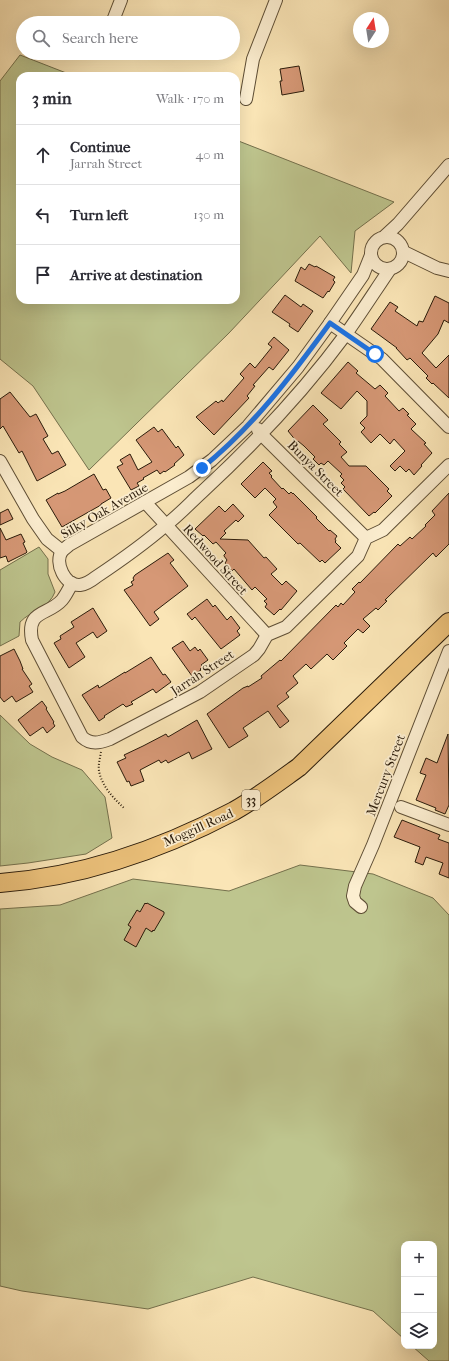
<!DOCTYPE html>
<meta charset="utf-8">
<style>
body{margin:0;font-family:"IM FELL French Canon",serif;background:#f7f7f7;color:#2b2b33}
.controls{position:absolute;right:12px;bottom:12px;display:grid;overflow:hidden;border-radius:8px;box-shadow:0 4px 16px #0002}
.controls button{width:36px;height:36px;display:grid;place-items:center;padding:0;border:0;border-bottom:1px solid #e1e1e2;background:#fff;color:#2b2b33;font:20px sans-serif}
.compass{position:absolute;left:353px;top:12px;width:36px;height:36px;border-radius:50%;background:#fff;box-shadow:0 4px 16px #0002;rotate:12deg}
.stop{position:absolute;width:12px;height:12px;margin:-9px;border:3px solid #1a73e8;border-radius:50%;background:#fff}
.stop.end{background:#1a73e8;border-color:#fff;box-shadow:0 1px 4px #0008}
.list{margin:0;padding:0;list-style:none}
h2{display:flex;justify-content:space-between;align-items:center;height:52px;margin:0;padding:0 16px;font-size:17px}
h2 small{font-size:13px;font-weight:400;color:#7c7c81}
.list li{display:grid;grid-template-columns:26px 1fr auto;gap:12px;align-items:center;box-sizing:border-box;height:60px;padding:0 16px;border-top:1px solid #e1e1e2}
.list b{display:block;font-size:15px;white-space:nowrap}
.list p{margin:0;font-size:13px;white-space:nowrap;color:#7c7c81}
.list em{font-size:13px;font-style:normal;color:#7c7c81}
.icon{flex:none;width:22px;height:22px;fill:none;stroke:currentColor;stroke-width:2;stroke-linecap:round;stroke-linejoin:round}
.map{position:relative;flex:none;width:449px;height:1361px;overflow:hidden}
.search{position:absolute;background:#fff;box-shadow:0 4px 16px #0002;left:16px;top:16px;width:224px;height:44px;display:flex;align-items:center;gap:10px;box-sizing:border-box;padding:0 14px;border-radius:22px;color:#7c7c81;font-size:15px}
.panel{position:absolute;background:#fff;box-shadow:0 4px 16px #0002;left:16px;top:72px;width:224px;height:232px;border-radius:12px}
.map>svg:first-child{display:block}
.green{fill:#bec58e;stroke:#74704c}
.building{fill:#d69876;stroke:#2a1b0a}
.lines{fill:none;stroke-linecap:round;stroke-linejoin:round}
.minor-casing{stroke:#5e4e35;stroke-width:14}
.primary-casing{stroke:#2a1b0a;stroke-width:20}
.path{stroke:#2a1b0a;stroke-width:2;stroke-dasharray:1 2;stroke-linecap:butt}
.minor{stroke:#fceed0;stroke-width:12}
.primary{stroke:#edc27b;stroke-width:18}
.route{stroke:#1a73e8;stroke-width:5}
.labels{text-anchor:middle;stroke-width:3.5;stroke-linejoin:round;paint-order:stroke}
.shield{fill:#fceed0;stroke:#695a45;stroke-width:1}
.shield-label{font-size:12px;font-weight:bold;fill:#2a1b0a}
.street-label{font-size:13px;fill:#2a1b0a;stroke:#fceed0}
</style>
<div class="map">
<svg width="449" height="1361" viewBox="0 0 449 1361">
<rect width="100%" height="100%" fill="#fae5b6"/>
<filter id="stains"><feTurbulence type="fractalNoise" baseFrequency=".005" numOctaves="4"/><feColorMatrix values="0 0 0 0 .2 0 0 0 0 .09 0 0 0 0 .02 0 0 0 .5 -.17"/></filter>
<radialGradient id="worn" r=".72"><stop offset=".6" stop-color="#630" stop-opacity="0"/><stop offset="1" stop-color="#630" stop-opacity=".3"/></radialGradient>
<g class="green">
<path d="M20,55L74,76H20V300H236V140L394,202L355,231L351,273L320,236L229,333L89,470L33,386L0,359V81Z"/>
<path d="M39,547L48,559V574L55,592C49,608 32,610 20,622L19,636L0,646V570Z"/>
<path d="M0,715L30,744L52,757L82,770L105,797L112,838L86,854L28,863L0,866Z"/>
<path d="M300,865L373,874L433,898L449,915V1361H429L412,1346H434V1244H404V1339L373,1311L253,1277L148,1309L22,1291L0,1286V909L60,905L133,879L229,891Z"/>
</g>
<g class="building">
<path d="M299,66L304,91L282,95L280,81H282L280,69Z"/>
<path d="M309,264L315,267L316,266L335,277L333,280L335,282L329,292L328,291L323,298L295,281L301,267L305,270Z"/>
<path d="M285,295L301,307L303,304L313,311L298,332L289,326L290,324L272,312Z"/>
<path d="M435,296L449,303V323L444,320L438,334L422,353L436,368L449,355V398L433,383L432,384L426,378L428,376L410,358L407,360L396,348H397L371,329L390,302L398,307L395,311L417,326L419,321L423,322Z"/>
<path d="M274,337L289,350L273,370L269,367L253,385L255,386L247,396L249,398L214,435L196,417L216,401L218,403L222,400L223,402L244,378L240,374L250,363L255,368L272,347L268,344Z"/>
<path d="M348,362L358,371L356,373L375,389L380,385L388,393L385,396L399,411L403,408L409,414L407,415L416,424L411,429L426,443L424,444L432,453L421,465L422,466L414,475L409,469L406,472L400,466L395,471L390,466L405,451L394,439L390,444L380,434L371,443L361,432L365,428L360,423L367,416V401L357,391L341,409L321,393Z"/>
<path d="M10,392L30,417L36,414L48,436L43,439L52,454L58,451L66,465L37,481L22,451L19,453L3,426L0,429V399Z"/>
<path d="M313,405L328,420L323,424L341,442L339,444L347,452L341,457L349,466H366L389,489L387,491L392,496L375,513L374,512L369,516L343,489L345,487L341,483L344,480L340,476L342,474L328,461L324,465L321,463L319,465L313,459L315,457L304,446L298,441L297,442L288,431Z"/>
<path d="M154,427L158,432L162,429L176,448L178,446L184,455L174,464L175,465L165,472L164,471L160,474L157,470L143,478L144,479L137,483L139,486L131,490L117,467L123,464L120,460L130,454L138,470L152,462L136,440Z"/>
<path d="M263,462L272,471L269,473L272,476L271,477L282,489L283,488L289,494L291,492L293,494V493L317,517L316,518L329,531L330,530L337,536L335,539L336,541L335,542L341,548L325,563L322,560L320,562L300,543L298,544L269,515L277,507L273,502L276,499L265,488L255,498L241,484Z"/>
<path d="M94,474L103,490L106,489L111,498L101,504V505L62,527L46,500L58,493V494L65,491Z"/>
<path d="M449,493V544L436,557L433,553L385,600L387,601L378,610L376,608L363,619L370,626L363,633L358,629L344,643L347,646L333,660L327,654L311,669L306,664L293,676L298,683L286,693L289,697L277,706L289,721L280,728L268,711L243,728L248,736L229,748L207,714L243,688L248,686V687L262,678L261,676L280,660L281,661L336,605L338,607L341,603L343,605L355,592L352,589L359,582L360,583L398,544L400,546L410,537L412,539L426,526L425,525L435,515L432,511Z"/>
<path d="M233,504L244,516L238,522L236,520L224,531L226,533L220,539L248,540L264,558L266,557L277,569L271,574L282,585L286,581L297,591L281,610L280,609L274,615L265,607L267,604L264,601L267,599L255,587L252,590L234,569L232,571L225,563L227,560L224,556V555L226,553L216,542L213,544L204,535L203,536L195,529L219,506L225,512Z"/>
<path d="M8,509L13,519L0,525V513Z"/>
<path d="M0,528L6,540L21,534L25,542L23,543L27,552L26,553L8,562L6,556L0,558Z"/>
<path d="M168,553L174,560L170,563L188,586L154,612L159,619L150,626L124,590L133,585L131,582L134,580L133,578L135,575Z"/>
<path d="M207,599L213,607L215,605L227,620L231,616L240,628L237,631L240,635L221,649L195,617L192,620L187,614Z"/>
<path d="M93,608L107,631L97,638L93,632L76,643L85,657L69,668L54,643L61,639L60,636L74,627L71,622Z"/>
<path d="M183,641L190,651L195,647L198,651L200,649L208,660L201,665L203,667L200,669L201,670L192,676L172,648Z"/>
<path d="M14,649L20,661L23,669H22L32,684L29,686L33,692L16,702L12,696L4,702L0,697V656Z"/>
<path d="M151,657L163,675L165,674L171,682L156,693L153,689L131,702L133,704L126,707L123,704L104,716L105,717L99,721L82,695L98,685L99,688L125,672V673Z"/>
<path d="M42,701L47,708L46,709L54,722L53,723L55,726L47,733L43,727L30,736L18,720Z"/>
<path d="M197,720L212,749L192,759L189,752L168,763L166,760L161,763L159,760L140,770L144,781L131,786L129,781L127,782L117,762L126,758L124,755L143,746L166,734L168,737Z"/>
<path d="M448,734L449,805L445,814L435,810L436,808L416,800L426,775L420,773L426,758L437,763Z"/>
<path d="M402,820L440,835L438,839L449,843V878L439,874L443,863L426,857L423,865L415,862L420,847L394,837Z"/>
<path d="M145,903L146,904L147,903L164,912V914L154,931L153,930L152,932L146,928L136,947L124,940L131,927L128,925L137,910L140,912Z"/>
</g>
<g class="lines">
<g class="minor-casing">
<g id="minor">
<path d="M112,23L121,0"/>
<path d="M246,99L253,59L276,0"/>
<path d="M385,236L398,224L449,165"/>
<circle cx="387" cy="253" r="16"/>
<path d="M404,252L437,268L449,271"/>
<path d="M371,255L363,275L330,323L298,367L248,426L212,460L189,477L69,545C67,547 64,549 62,551C54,563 65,586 80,585C87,584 91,581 96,577C120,561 144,544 166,525C179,515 190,503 202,492C254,444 304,391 346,334C361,313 375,291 390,269"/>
<path d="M330,323L382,359L449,427"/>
<path d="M258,429V430L261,434L366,538"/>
<path d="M0,461L33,519L47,539L62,551"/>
<path d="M145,502L267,635"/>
<path d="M72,583C69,589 66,595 62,600C48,616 26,609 32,640L82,737C91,745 99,743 110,739L200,692L254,655L259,649L267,635L286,627L358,556L366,538L383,530L387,526L449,465"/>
<path d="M401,807L449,825"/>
<path d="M361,907L355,902L353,896L355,886L373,845L449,651"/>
</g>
</g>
<g class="primary-casing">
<path id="primary" d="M0,883C81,877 162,849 234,811C257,798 278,782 299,767L449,622"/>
</g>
<path class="path" d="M101,752C100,758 98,765 99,771C102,786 113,798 124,808"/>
<use href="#minor" class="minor"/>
<use href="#primary" class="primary"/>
</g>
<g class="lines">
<path class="route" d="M202,468C253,427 292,375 330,323L375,354"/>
</g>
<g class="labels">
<rect class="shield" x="242" y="790" width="18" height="20" rx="3"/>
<g class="shield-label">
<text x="251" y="804">33</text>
</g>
<g class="street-label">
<text transform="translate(316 468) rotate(45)" y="5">Bunya Street</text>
<text transform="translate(104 510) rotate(-30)" y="5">Silky Oak Avenue</text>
<text transform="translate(216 559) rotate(48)" y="5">Redwood Street</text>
<text transform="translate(202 672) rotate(-33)" y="5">Jarrah Street</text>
<text transform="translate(385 775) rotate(-69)" y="5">Mercury Street</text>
<text transform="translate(198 827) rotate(-24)" y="5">Moggill Road</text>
</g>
</g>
<rect width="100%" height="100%" filter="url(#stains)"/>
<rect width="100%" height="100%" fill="url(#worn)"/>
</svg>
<div class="controls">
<button>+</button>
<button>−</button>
<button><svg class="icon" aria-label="layers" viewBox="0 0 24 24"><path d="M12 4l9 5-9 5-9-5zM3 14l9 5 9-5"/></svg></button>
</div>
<svg class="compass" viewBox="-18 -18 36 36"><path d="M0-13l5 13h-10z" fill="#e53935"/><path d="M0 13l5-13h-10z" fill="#7c7c81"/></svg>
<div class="stop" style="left:375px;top:354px"></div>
<div class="stop end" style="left:202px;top:468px"></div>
<div class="search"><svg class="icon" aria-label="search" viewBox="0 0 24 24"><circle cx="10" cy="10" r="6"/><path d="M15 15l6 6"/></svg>Search here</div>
<section class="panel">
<h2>3 min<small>Walk · 170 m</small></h2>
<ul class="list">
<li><svg class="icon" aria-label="ahead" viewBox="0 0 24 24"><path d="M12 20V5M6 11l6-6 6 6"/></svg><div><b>Continue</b><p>Jarrah Street</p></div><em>40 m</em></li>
<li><svg class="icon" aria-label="left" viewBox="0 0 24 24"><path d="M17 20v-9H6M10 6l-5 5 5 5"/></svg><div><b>Turn left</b></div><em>130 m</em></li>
<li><svg class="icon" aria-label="arrive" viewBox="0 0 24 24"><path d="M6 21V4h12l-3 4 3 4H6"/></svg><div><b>Arrive at destination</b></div></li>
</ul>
</section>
</div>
